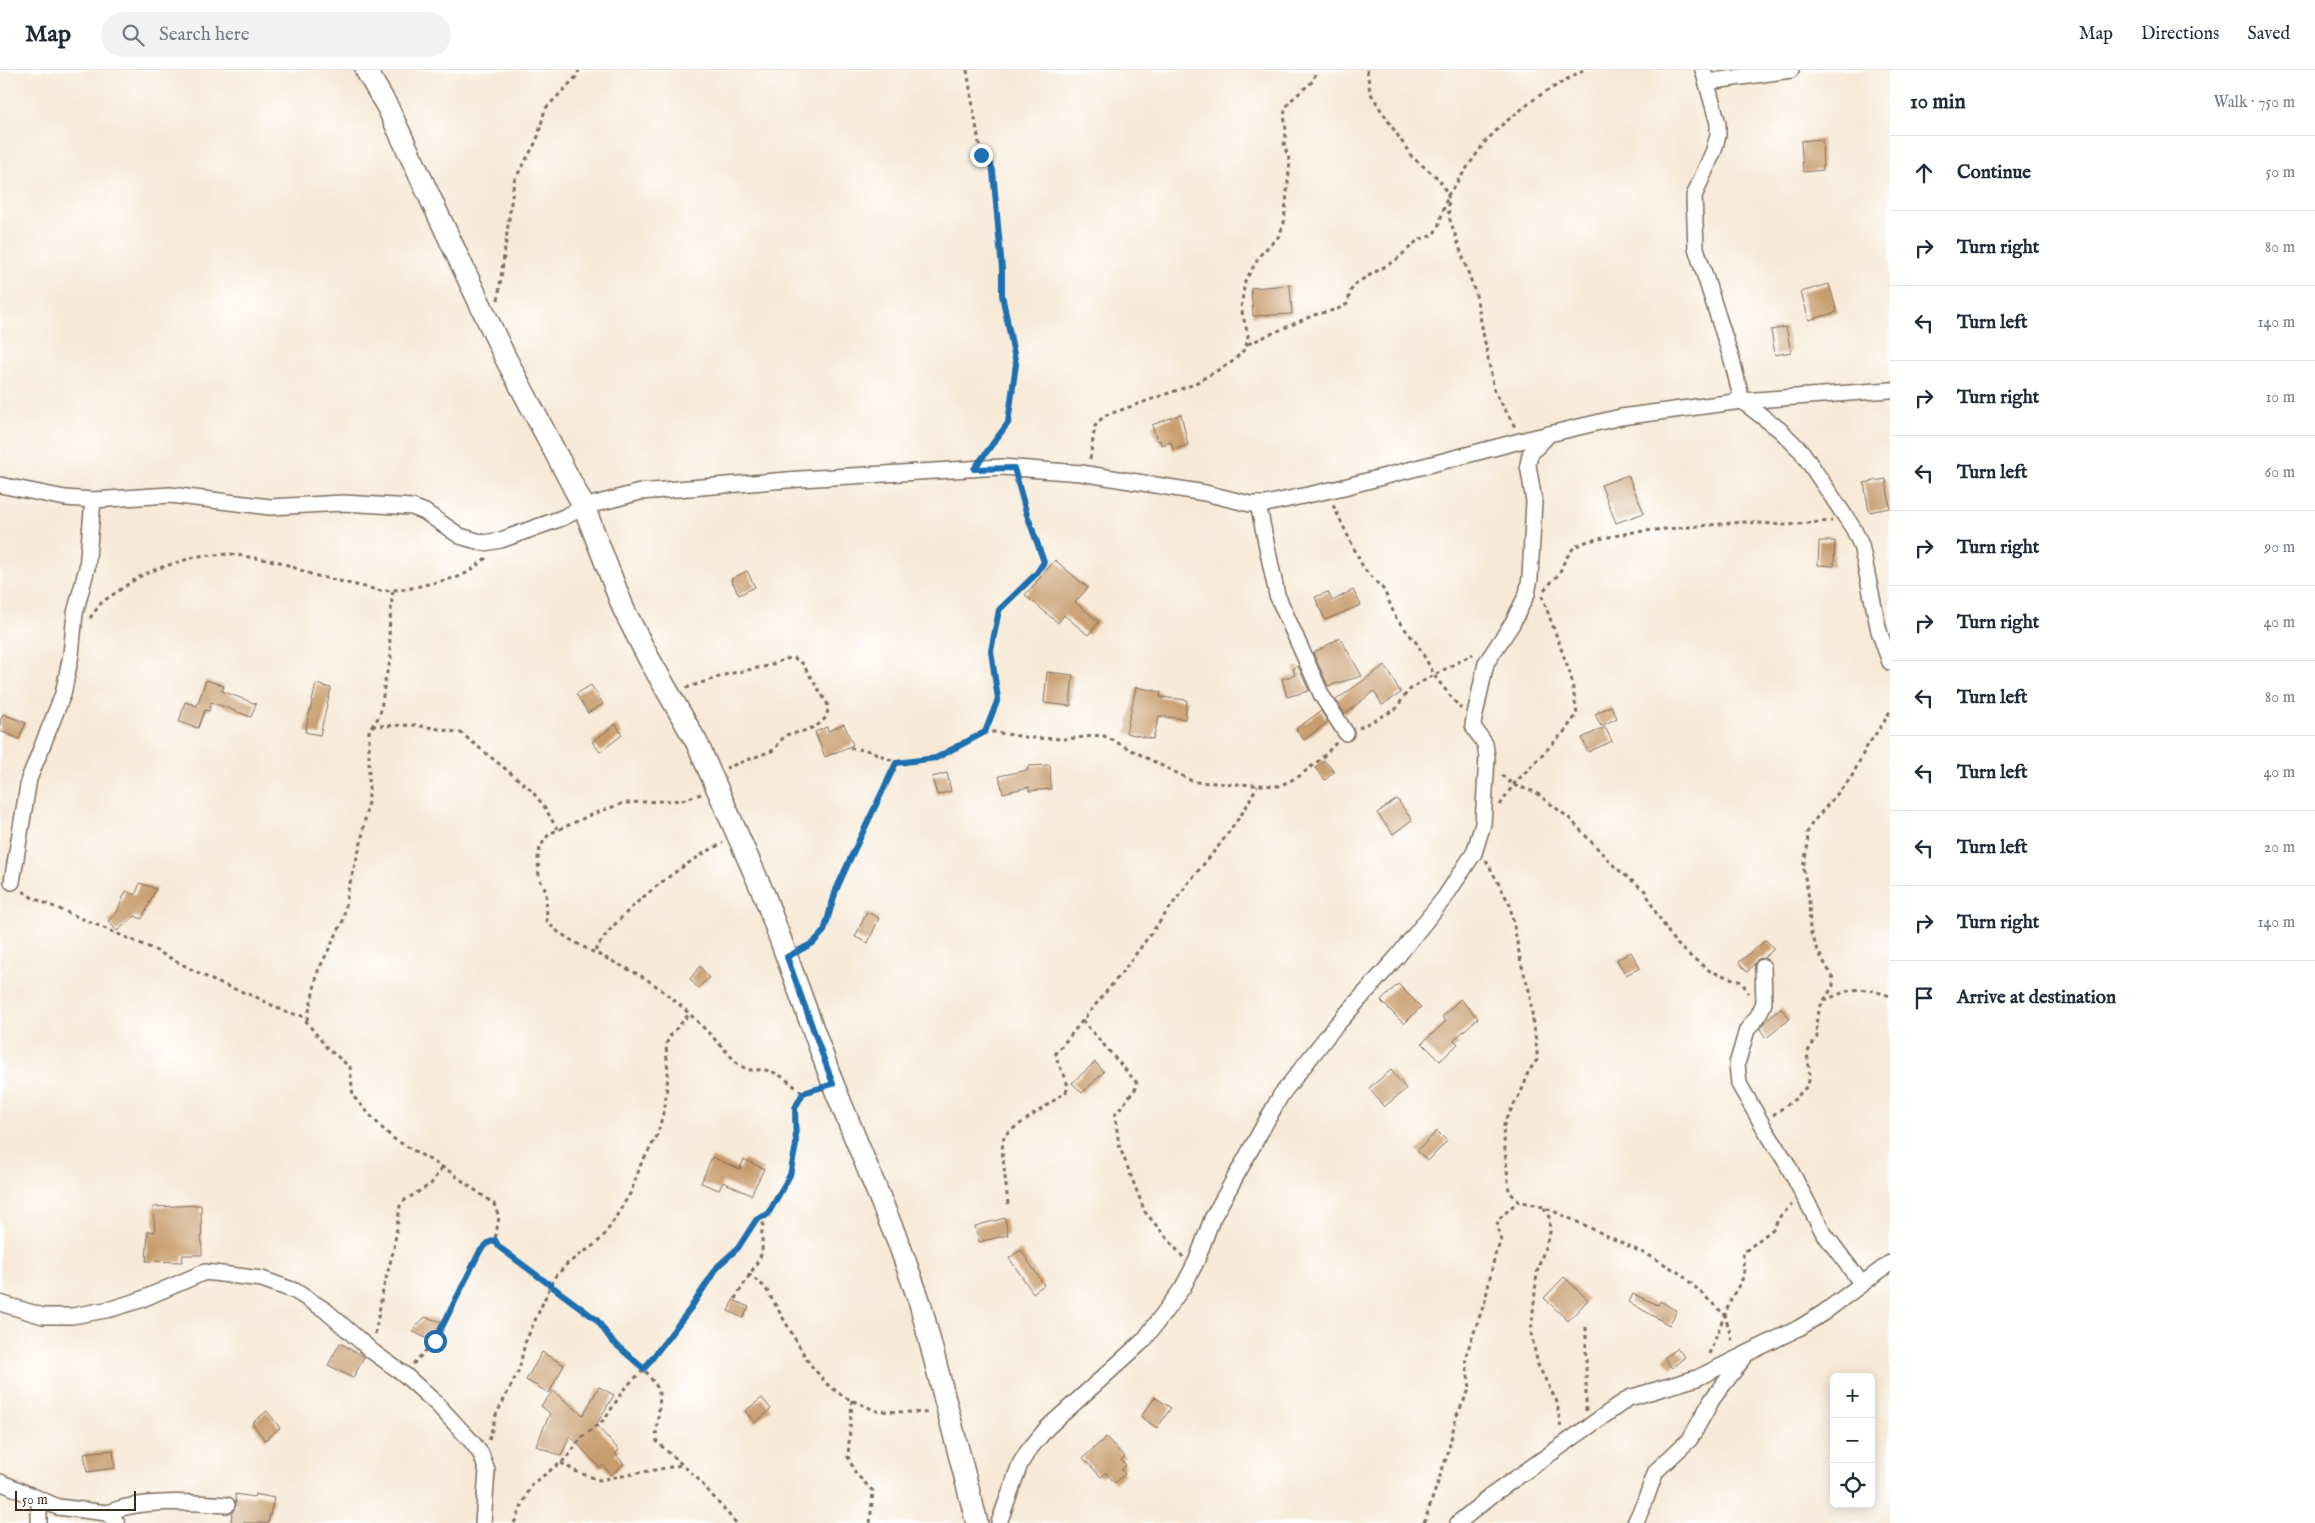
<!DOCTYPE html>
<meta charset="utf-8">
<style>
body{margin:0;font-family:"IM FELL English",serif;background:#f2f2f3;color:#1f2937}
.controls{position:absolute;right:15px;bottom:15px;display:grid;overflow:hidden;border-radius:8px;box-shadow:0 2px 12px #0003}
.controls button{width:45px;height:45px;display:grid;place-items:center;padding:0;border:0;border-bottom:1px solid #e0e1e3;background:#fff;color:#1f2937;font:25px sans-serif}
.scale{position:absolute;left:15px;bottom:12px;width:121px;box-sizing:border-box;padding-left:5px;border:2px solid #3b2a1e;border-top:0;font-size:14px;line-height:18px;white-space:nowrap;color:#3b2a1e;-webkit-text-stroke:4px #fff;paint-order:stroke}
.stop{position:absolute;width:15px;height:15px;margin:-11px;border:4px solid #1f6fb2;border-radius:50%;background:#fff}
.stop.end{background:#1f6fb2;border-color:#fff;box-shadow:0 1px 5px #0008}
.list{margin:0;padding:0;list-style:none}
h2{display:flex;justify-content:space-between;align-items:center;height:65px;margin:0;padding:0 20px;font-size:21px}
h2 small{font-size:16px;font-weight:400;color:#747a83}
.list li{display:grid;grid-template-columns:32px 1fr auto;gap:15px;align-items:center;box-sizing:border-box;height:75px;padding:0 20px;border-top:1px solid #e0e1e3}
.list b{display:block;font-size:19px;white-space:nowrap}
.list em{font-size:16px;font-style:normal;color:#747a83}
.icon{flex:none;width:28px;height:28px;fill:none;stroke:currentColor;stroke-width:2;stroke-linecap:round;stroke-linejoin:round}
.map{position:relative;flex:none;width:1890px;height:1453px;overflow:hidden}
header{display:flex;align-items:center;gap:30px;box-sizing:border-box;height:70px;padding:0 25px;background:#fff;border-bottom:1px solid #e0e1e3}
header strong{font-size:24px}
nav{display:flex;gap:28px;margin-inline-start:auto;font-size:18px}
.search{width:350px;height:45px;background:#f2f2f3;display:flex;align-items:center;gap:12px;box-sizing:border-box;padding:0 18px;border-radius:28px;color:#747a83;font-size:19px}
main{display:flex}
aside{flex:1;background:#fff}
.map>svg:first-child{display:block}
.building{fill:#c89d6e}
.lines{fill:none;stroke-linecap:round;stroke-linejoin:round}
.minor-casing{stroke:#7d6d5e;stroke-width:18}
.secondary-casing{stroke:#7d6d5e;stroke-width:24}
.path{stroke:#7d6d5e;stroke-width:3;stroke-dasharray:4 4;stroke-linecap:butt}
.minor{stroke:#fff;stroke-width:15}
.secondary{stroke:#fff;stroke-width:21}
.route{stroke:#1f6fb2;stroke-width:6}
</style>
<header>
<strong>Map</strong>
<div class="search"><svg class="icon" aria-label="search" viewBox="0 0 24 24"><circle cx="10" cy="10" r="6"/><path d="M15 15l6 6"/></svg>Search here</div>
<nav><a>Map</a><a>Directions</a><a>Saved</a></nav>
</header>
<main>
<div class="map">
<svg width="1890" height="1453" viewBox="0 0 1890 1453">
<rect width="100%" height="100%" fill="#fff"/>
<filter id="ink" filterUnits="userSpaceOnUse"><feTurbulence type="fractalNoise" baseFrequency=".02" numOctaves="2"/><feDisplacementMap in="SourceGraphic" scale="10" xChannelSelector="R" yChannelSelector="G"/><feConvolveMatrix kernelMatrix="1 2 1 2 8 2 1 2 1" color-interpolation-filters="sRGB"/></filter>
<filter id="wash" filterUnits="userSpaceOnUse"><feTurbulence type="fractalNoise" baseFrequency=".0096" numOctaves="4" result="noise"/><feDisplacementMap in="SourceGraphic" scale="20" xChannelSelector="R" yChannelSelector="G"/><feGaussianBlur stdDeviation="1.12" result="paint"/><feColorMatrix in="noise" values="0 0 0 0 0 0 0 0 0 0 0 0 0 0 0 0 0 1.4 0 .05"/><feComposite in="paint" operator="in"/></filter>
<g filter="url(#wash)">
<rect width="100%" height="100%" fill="#f7e9d5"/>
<g id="blocks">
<g class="building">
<path d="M1822,69L1823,100L1803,102L1801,71Z"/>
<path d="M1829,214L1837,242L1809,250L1801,222Z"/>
<path d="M1290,215L1292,244L1253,246L1251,218Z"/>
<path d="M1786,257L1791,282L1775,285L1771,260Z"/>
<path d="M1181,344L1188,375L1173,380L1171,372L1161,375L1160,370L1157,371L1152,355Z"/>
<path d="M1628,405L1644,443L1616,453L1601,415Z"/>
<path d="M1886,409L1890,438L1869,442L1864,413Z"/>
<path d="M1819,471H1835L1834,496L1818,495Z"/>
<path d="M1055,490L1088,518L1075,532L1099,552L1088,565L1064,545L1058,553L1025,525Z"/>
<path d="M747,501L755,517L739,525L731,509Z"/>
<path d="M1353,520L1361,535L1325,550L1315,527L1328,522L1332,531Z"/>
<path d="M1340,568L1362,606L1328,616L1313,583Z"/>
<path d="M1385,595L1401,623L1382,635L1374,621L1345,644L1336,630Z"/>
<path d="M1298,596L1309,621L1287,627L1282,609L1295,605L1293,598Z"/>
<path d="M1047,602L1073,605L1070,636L1044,633Z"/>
<path d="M206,610L224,616L222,621L256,634L251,647L211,632L209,641L205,640L198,658L179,652L185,632L197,636Z"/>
<path d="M316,614L331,618L320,665L305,662Z"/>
<path d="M591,615L603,634L588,643L576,624Z"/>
<path d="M1136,617L1161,622L1160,627L1187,630L1185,649L1159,646L1153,669L1126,663Z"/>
<path d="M1611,636L1617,648L1601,656L1595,644Z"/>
<path d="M1321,641L1328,652L1304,670L1296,659Z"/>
<path d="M3,644L26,653L19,669L0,661V651Z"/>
<path d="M616,654L622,665L600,682L592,672Z"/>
<path d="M844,654L853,675L825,687L815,662L827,657L828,661Z"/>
<path d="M1605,657L1612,671L1588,682L1582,668Z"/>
<path d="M1324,690L1334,702L1325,710L1315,698Z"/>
<path d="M1050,695L1051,719L1029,721V717L1003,723L999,706L1028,700V696Z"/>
<path d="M947,703L951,721L937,725L932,707Z"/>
<path d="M1397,729L1412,750L1393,764L1377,743Z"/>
<path d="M140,813L156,819L142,849L135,846L117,861L108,851L116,844L126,821L135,825Z"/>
<path d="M867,842L879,848L868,873L855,867Z"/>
<path d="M1766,870L1774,879L1764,888L1758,889L1747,902L1739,892Z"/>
<path d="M1631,882L1640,898L1626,905L1617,890Z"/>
<path d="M700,896L709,908L698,918L690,909Z"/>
<path d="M1398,914L1421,937L1404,954L1381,931Z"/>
<path d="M1460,929L1478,948L1454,970L1458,974L1440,991L1422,973L1446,951L1442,947Z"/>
<path d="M1781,938L1790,949L1766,968L1760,959L1767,950Z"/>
<path d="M1095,992L1104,1002L1082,1023L1072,1013Z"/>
<path d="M1391,1000L1406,1019L1384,1037L1369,1018Z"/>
<path d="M1437,1061L1447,1071L1428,1091L1417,1081Z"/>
<path d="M712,1087L740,1099L744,1089L764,1099L751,1125L723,1112L719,1120L701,1113Z"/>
<path d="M201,1135L202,1185H183L182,1192L146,1191L148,1161L155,1162L153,1137Z"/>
<path d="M1005,1148L1008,1165L979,1172L975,1156Z"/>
<path d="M1021,1180L1044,1215L1033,1223L1009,1188Z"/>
<path d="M1564,1207L1588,1230L1568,1251L1544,1228Z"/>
<path d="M1633,1224L1658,1235L1660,1231L1677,1241L1669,1255L1629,1232Z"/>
<path d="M733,1230L749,1237L743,1248L728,1241Z"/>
<path d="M425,1247L442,1252L431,1271L412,1261Z"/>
<path d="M340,1273L364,1287L353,1308L328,1295Z"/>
<path d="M1677,1278L1685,1287L1672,1298L1664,1288Z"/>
<path d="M542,1282L564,1295L549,1323L526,1310Z"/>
<path d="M599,1317L614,1325L596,1355L619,1380L615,1384L624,1394L611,1405L603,1395L600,1398L570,1366L561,1386L536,1376L550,1343L541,1336L553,1321L583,1345Z"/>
<path d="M1155,1327L1171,1338L1157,1358L1141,1347Z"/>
<path d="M762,1328L771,1339L755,1353L745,1341Z"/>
<path d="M267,1341L280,1358L265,1370L252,1353Z"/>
<path d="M1106,1367L1125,1387L1121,1390L1126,1395L1122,1400L1125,1404L1115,1413L1106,1403L1101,1407L1083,1388Z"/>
<path d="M113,1380L115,1398L87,1402L84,1383Z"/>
<path d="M235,1424L254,1427L255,1424L274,1428L268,1453H231L232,1442L236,1436Z"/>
</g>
</g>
</g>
<g filter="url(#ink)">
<use href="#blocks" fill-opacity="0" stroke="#7d6d5e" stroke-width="1"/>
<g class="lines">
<g class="minor-casing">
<g id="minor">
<path d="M1703,0L1718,53V65L1714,80L1694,126L1696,178L1732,290L1742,331L1780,360L1802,382L1853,458L1861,475L1879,561L1890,592"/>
<path d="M1707,12L1791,0"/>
<path d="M0,415L65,428L93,430L170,425L270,437L343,433L412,437L425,442L460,466L484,473L501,470L562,448L584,437L640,422L800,409L1002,397L1081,403L1205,423L1250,434H1266L1340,418L1524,370L1621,347L1742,331L1890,320"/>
<path d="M1258,434L1277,525L1322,626L1346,663"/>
<path d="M12,812L29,709L63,624L71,585L75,543L87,498L93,430"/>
<path d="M1763,897L1764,933L1758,946L1747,960L1737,994L1739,1014L1766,1061L1786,1092L1823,1162L1862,1214"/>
<path d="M0,1233L43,1246H72L111,1239L140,1230L205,1202L262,1209L295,1221L325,1240L373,1282L405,1305L437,1334L472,1372L481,1384L487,1401L483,1453"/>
<path d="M0,1412L58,1437L107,1443L117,1453"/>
<path d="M39,1431V1453"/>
<path d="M107,1443C140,1429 191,1432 227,1435"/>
<path d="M999,1453L1020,1394L1028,1381L1047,1358L1144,1270L1183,1217L1196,1192L1212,1149L1281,1025L1332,960L1397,887L1445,827L1474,783L1483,754L1487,687L1485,674L1474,658L1473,654L1486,593L1512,554L1527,524L1530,508L1534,431L1528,395L1530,384L1549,364"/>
<path d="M1458,1453L1492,1425L1629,1328L1697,1308L1799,1258L1823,1243L1890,1193"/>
<path d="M1635,1453L1644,1434L1656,1401L1690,1369L1713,1328L1744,1288"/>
</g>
</g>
<g class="secondary-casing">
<path id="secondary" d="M366,0L388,38L505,287L584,437L624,540L648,587L697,673L765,827L833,1014L900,1177L920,1233L977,1453"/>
</g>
<g class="path">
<path d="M967,0L981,85L991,95L993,101L1002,199V225L1016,294L1008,353L987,382"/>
<path d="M1367,0L1370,22L1379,37L1412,87L1439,109L1448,125L1449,147L1476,225L1494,320L1515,357"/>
<path d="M498,230L514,111L537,70L545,39L576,7L579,0"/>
<path d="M1248,274L1314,245L1338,239L1347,234L1351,220L1358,212L1396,190L1418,170L1433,165L1438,157L1448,125L1485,72L1503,54L1537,27L1583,0"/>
<path d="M1090,389L1095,356L1104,346L1192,315L1232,292L1246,278L1248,265L1241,238L1245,211L1261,184L1279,166L1284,153L1290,91L1284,76L1286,60L1284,44L1289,32L1313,11L1316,0"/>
<path d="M1333,435L1364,499L1384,520L1396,548L1418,575L1436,608L1461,639"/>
<path d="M1544,520L1559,504L1565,490L1574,477L1588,471L1634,462L1743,452L1787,455L1832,451"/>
<path d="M90,548L102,532L139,507L159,498L198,486L231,484L280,492L313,505L382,521L407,519L458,507L469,502L486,488"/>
<path d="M686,618L728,604L768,596L785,589L794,588L802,593L827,633C833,657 801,662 785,665L774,680L726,698"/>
<path d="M372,656L416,655L461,663L529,718L544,736L557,759"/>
<path d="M1359,658L1396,639L1407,622L1416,615L1473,584"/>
<path d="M985,662L998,629L991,581L999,540L1036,504L1044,492L1018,413"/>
<path d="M850,678L871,681L900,694L936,688L958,674L987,661L1032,668L1067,669L1102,665L1194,712L1279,716L1298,707L1321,689L1337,672"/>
<path d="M1502,705L1513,715L1535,722L1569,748L1616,798L1645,821L1655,841L1674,871L1689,885L1710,901L1742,912L1748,923"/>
<path d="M701,724L682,730L624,733L593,744L549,764L540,777L538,788L539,808L546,821L547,851C562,872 624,894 649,911C683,934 710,964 738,994C754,1005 754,997 769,1001C781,1003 793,1016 803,1023"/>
<path d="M1500,735L1513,715L1564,662L1577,644L1571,606L1542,526"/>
<path d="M1486,790L1510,835L1521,893L1529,920L1537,980V990L1528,1002L1524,1016L1506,1049L1503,1058L1509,1121L1518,1131L1544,1137L1582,1154L1654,1188L1681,1204L1725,1245L1733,1275"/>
<path d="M23,821L31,827L151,878L216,912L256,927L285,942L302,946L327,978L350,997L353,1026L381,1057L394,1069L449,1101L494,1134L499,1147L495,1170L499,1177L597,1250L612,1271L644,1299L657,1317L660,1327L656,1366L657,1372L697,1408L736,1453"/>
<path d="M802,879L813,873L824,861L837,820L851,787L896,693"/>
<path d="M595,881C618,841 681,794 723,773"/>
<path d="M1824,931C1853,917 1860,916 1890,926"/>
<path d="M307,950L318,901L343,851L348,820L361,773L369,726V659L378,648L381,640L385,610L391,588L389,560L393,520"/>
<path d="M1082,950L1137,1013L1136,1018L1115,1045L1119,1075L1145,1142L1183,1187"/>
<path d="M1773,1045L1795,1029L1808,1015L1810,1006L1807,983L1817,967L1816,953L1820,937L1833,916V908L1820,885L1810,861L1809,828L1803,797L1808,774L1807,763L1812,753L1851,708L1866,678L1884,652L1890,641"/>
<path d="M1008,1134L1002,1080L1004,1065L1066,1022C1072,1009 1055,996 1056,983L1124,900L1189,812L1221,773L1245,739L1257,716"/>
<path d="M1544,1138L1549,1147L1550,1162L1537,1202L1531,1263L1538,1295L1557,1332L1561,1359"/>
<path d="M748,1204L765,1217L809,1293L827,1314L844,1327L877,1341L931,1343"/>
<path d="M735,1229C740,1219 760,1190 762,1182C763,1172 760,1162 764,1151C771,1134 788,1119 791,1100C793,1092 795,1082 795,1074C796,1053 789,1025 815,1018"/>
<path d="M375,1264L383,1220L394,1178L400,1136L405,1130L431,1114L442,1097"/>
<path d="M1709,1284L1731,1229L1744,1206L1743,1183L1773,1159L1781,1145L1792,1135"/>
<path d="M413,1294L435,1271L480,1181L487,1173L495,1170"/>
<path d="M852,1330L848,1387L856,1404L873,1421L870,1453"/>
<path d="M1586,1341V1255"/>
<path d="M489,1370L496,1345L519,1300L525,1273L554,1208L568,1193L597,1173L606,1163L631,1122L641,1094L657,1066L665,1036L668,1005L666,975L669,967L690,943"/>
<path d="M561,1393L577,1402L600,1410L682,1395"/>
<path d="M514,1453L532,1414L567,1388L581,1368L605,1349L624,1319L644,1299L690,1239L718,1196L738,1178L756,1150L768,1144"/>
<path d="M1424,1453L1448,1383L1456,1347L1470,1318L1465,1288L1485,1231L1495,1185L1501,1171L1497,1151L1518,1131"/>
</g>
<use href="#minor" class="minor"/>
<use href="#secondary" class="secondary"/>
</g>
</g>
<g class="lines" filter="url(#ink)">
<path class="route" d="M435,1271L480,1181L488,1173L495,1170L499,1177L597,1250L612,1271L644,1299L690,1239L718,1196L738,1178L756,1150L768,1144L790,1105L796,1075L795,1038L803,1023L833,1014L787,887L813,873L824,861L836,820L851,787L896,693L936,688L985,662L998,629L991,581L999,540L1036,504L1044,492L1026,442L1014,398L974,399L1008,353L1016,294L1002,225V199L993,101L991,95L981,85"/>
</g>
</svg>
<div class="controls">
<button>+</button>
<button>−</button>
<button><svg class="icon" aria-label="locate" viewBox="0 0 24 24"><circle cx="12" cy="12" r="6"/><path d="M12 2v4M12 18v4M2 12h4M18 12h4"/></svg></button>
</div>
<div class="scale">50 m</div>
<div class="stop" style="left:435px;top:1271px"></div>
<div class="stop end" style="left:981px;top:85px"></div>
</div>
<aside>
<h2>10 min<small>Walk · 750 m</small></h2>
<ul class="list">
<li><svg class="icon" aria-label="ahead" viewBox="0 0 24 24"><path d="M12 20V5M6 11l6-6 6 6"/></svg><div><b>Continue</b></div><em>50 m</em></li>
<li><svg class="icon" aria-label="right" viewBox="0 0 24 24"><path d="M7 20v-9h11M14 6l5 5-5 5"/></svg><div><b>Turn right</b></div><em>80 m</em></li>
<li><svg class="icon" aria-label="left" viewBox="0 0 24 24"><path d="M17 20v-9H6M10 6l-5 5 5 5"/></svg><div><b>Turn left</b></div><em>140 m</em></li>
<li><svg class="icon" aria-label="right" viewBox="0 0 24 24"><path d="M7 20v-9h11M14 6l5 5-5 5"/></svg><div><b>Turn right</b></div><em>10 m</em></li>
<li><svg class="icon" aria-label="left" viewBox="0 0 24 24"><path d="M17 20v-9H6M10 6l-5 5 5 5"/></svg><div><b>Turn left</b></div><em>60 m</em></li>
<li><svg class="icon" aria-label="right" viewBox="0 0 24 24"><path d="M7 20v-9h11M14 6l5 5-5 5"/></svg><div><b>Turn right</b></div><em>90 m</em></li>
<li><svg class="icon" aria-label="right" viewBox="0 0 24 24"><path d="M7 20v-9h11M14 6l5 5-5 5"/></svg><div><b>Turn right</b></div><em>40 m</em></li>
<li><svg class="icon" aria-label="left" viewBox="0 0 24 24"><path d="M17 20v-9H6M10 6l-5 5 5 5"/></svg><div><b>Turn left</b></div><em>80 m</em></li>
<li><svg class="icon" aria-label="left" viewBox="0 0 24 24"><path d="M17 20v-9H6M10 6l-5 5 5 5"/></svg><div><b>Turn left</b></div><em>40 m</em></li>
<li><svg class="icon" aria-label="left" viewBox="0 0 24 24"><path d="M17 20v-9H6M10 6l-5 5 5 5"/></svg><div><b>Turn left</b></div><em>20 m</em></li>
<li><svg class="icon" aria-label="right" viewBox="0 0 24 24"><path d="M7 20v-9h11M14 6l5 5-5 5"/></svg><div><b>Turn right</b></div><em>140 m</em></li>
<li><svg class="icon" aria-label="arrive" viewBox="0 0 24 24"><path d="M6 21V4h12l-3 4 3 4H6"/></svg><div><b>Arrive at destination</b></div></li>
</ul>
</aside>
</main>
